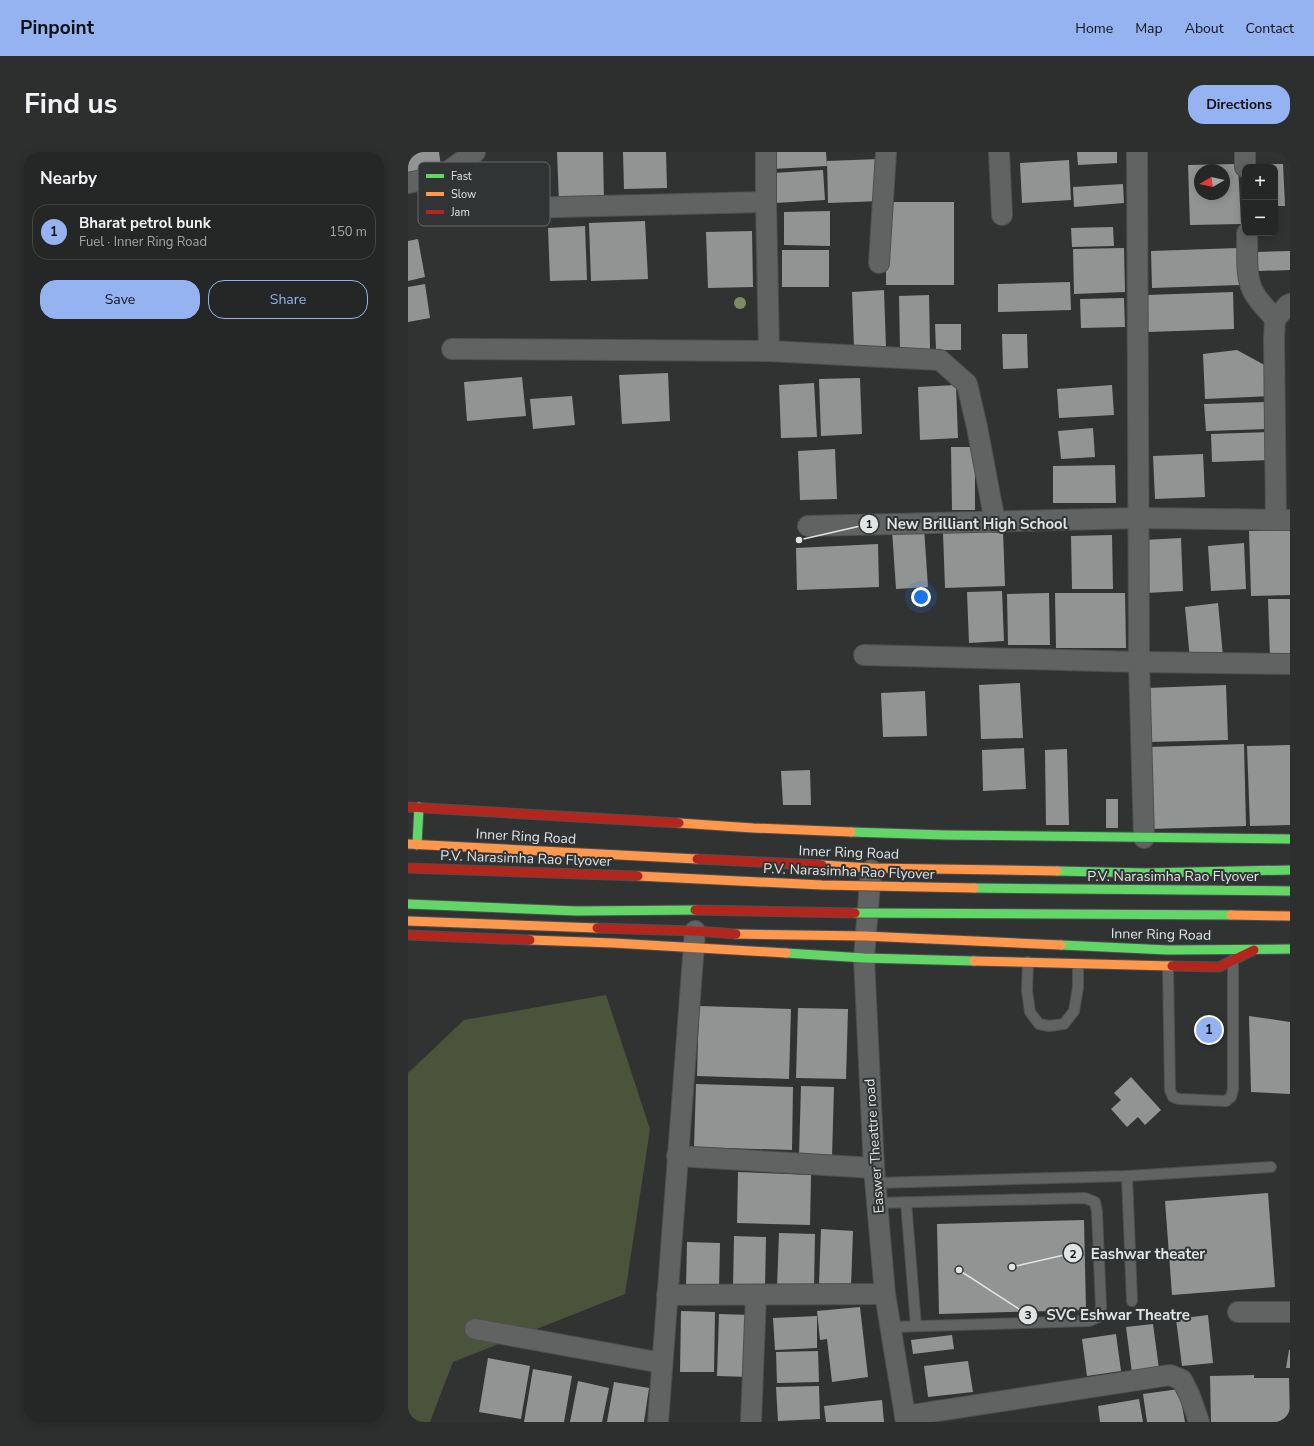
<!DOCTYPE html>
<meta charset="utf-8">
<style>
body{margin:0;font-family:"Nunito Sans",sans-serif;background:#2d2e2e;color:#f1f3f6}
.controls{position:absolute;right:12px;top:12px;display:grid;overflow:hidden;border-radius:8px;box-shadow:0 2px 10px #0003}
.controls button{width:36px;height:36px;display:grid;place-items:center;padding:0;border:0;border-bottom:1px solid #424343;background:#252626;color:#f1f3f6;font:20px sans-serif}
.compass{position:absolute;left:786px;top:12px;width:36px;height:36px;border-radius:50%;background:#252626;box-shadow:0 2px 10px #0003;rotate:261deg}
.you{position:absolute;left:513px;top:445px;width:14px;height:14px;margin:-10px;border:3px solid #fff;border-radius:50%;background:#1a73e8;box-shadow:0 0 0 6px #1a73e833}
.badge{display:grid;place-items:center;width:26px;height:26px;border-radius:50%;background:#95b2f1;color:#111;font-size:13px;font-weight:700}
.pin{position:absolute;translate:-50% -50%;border:2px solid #fff;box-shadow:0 1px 4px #0006}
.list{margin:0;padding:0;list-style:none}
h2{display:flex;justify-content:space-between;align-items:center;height:52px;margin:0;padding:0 16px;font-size:17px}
h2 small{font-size:13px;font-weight:400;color:#a3a5a7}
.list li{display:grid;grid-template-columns:26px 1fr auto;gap:12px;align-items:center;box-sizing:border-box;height:56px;margin:0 8px 8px;padding:0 8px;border:1px solid #424343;border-radius:16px}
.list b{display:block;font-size:15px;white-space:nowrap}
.list p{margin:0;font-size:13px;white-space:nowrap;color:#a3a5a7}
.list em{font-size:13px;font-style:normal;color:#a3a5a7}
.actions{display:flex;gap:8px;padding:12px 16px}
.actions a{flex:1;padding:9px 0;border:1px solid #95b2f1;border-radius:16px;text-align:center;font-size:14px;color:#95b2f1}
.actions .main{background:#95b2f1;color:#111}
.map{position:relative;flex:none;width:882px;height:1270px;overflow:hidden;border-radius:16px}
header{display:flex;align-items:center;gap:24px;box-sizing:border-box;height:56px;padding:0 20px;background:#95b2f1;color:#111}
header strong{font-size:19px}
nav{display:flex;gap:22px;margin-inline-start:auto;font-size:14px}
.intro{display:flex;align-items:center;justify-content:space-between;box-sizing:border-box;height:96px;padding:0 24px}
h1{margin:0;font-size:28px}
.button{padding:10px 18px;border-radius:16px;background:#95b2f1;color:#111;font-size:14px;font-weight:700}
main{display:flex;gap:24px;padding:0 24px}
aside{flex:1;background:#252626;border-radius:16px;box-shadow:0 2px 10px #0003}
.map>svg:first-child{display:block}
.green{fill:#4a543a}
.building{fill:#929493;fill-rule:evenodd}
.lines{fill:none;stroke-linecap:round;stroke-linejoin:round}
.lane-casing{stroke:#4e504f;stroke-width:12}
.street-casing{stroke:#4e504f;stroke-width:22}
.fast-casing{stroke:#4e504f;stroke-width:11}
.slow-casing{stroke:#4e504f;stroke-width:11}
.jam-casing{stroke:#4e504f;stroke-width:11}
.lane{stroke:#616262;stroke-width:10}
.street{stroke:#616262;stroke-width:20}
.fast{stroke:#63d668;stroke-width:9}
.slow{stroke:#ff974d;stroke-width:9}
.jam{stroke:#b3261e;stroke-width:9}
.fast-bridge-casing{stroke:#4e504f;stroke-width:11;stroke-linecap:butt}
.slow-bridge-casing{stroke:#4e504f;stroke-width:11;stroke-linecap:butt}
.jam-bridge-casing{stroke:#4e504f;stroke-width:11;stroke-linecap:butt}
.fast-bridge{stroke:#63d668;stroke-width:9}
.slow-bridge{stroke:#ff974d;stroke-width:9}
.jam-bridge{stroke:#b3261e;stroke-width:9}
.tree{fill:#7c8c60}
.labels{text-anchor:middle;stroke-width:4;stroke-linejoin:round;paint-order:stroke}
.street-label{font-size:14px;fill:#e1e4e4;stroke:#303434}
.key{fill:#303434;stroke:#656969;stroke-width:1}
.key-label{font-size:11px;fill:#e1e4e4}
.leader{fill:none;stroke:#e1e4e4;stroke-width:1.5}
.callout-dot{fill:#e1e4e4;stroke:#303434;stroke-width:1.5}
.mark-label{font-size:12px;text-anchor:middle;font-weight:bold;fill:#111}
.callout-label{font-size:15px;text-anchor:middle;font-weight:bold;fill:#e1e4e4;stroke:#303434;stroke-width:4;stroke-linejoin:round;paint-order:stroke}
</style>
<header>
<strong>Pinpoint</strong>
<nav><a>Home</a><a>Map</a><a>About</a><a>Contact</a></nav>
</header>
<div class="intro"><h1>Find us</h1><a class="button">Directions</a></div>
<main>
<aside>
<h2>Nearby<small></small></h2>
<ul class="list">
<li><span class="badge">1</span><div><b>Bharat petrol bunk</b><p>Fuel · Inner Ring Road</p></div><em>150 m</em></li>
</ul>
<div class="actions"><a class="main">Save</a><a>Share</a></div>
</aside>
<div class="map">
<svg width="882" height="1270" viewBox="0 0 882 1270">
<rect width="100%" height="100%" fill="#313333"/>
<path class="green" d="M198,843L242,977L217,1142L45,1210L22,1270H0V921L56,868Z"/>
<g class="building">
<path d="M0,0H31L33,15L0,20Z"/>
<path d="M149,0H195L196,50L151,51Z"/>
<path d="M215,0H258L259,36L216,37Z"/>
<path d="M363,0H418L419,14L364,17Z"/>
<path d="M669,0H709V11L670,13Z"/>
<path d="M471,7L473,49L420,51L419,9Z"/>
<path d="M661,8L663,48L614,51L612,11Z"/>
<path d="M830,12L833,72L782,73L780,13ZM792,18H816V42H792Z"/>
<path d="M851,12H875L877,54H867V15H851Z"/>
<path d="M415,18L417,48L367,51L365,21Z"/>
<path d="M715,32L716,51L666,55L665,35Z"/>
<rect x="478" y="50" width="68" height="83"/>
<path d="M422,59V94L376,93V60Z"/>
<path d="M237,69L240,127L183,129L181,71Z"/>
<path d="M177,74L179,128L142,129L140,76Z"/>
<path d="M705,75L706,94L664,95L663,76Z"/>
<path d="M344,79L345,135L300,136L298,80Z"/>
<path d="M10,87L17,125L0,129V89Z"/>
<path d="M716,96L717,140L666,142L665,97Z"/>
<path d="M830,96L831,133L744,136L743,99Z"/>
<rect x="374" y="98" width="47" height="37"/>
<path d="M882,99V118L850,119L849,100Z"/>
<path d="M662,130L663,158L590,160V132Z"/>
<path d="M17,132L22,166L0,170V135Z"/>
<path d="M476,138L478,196L446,197L444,140Z"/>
<path d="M825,140L826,177L740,180L739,143Z"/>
<path d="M521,143L522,197H492L491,144Z"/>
<path d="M716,146L717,175L673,176L672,147Z"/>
<path d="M527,172H553V198H528Z"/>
<path d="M594,182H619L620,216L595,217Z"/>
<path d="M829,198L862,216L865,244L797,247L795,202Z"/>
<path d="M260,221L262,269L214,272L211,223Z"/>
<path d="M114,225L118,264L59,269L56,230Z"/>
<path d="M452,226L454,282L413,284L411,227Z"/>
<path d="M406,231L409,285L373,286L371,233Z"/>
<path d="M548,233L550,286L512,288L510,235Z"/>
<path d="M704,233L706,263L651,266L649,237Z"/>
<path d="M164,244L167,273L125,277L122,247Z"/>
<path d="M859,250L860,277L798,279L796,252Z"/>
<path d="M685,276L687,305L653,307L650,279Z"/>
<path d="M863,280L864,308L804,310L803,282Z"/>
<path d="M543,295H567V358H544Z"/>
<path d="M427,297L429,347L392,348L390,299Z"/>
<path d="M795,302L797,345L747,347L745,304Z"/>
<path d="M707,313L708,351H645V314Z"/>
<path d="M516,376L520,435L488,437L484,378Z"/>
<path d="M882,378V443L843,444L841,379Z"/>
<path d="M595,379L597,434L537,436L535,381Z"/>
<path d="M704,383L705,437H664L663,384Z"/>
<path d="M773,386L775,439L738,441L736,388Z"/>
<path d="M836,391L838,437L803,439L800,394Z"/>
<path d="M470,392L471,435L389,438L388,396Z"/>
<path d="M594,439L596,489L561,491L559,440Z"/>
<path d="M641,441L642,493H600L599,442Z"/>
<path d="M647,441H717L718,496H648Z"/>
<path d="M860,447H882V505L862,506Z"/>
<path d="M810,451L815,504L782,507L777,455Z"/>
<path d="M612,531L615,586L573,587L571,533Z"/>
<path d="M818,533L820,588L741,590L739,536Z"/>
<path d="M517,539L519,584L475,585L473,541Z"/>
<path d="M836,592L838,674L742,677L740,595Z"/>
<path d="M882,593V673L842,674L839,594Z"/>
<path d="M616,596L618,637L575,639L574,598Z"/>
<path d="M659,597L661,673H638L637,598Z"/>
<path d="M402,618L403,653H375L373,619Z"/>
<rect x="698" y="647" width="12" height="29"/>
<path d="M291,854L383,857L381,927L289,924Z"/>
<path d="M390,856L440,857L438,927L388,926Z"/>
<path d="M841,864L882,870V942L843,940Z"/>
<path d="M723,925L753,958L737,973L730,965L719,975L703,957L713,948L706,941Z"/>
<path d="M288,932L385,935L384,998L286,995Z"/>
<path d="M393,934L426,935L424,1005L391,1004Z"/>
<path d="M330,1020L403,1023L402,1073L329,1071Z"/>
<path d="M860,1041L867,1135L764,1143L757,1049Z"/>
<path d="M676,1068L678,1158L531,1162L529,1072Z"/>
<path d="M413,1077L445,1079L443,1134L411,1133Z"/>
<path d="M371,1081L407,1082L406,1136L369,1135Z"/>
<path d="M326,1084L358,1085L357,1136H325Z"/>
<path d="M279,1090L312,1091L311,1137L278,1136Z"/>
<path d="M452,1155L460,1225L424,1230L419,1187L412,1188L409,1159Z"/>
<path d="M273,1159L307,1160L306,1220H272Z"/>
<path d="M311,1162L344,1163L342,1225L309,1224Z"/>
<path d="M800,1163L805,1211L774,1214L768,1167Z"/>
<path d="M409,1164V1196L367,1198L365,1166Z"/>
<path d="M745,1172L751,1217L724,1221L718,1175Z"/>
<path d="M708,1182L713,1219L679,1224L674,1187Z"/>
<path d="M544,1183L546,1197L505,1202L503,1188Z"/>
<path d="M881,1198H882V1216H878Z"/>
<path d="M410,1199L411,1230L369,1231L368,1200Z"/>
<path d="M80,1206L122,1214L113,1267L71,1260Z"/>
<path d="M560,1209L565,1240L520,1245L516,1214Z"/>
<path d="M125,1217L164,1224L156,1270H116Z"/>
<path d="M846,1223V1226H881L882,1270H803L802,1224Z"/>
<path d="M170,1229L201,1236L194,1270H162Z"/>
<path d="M206,1230L241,1236L236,1270H199Z"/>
<path d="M411,1234L412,1267L370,1269L368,1235Z"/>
<path d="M771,1237L777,1270H739L735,1242Z"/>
<path d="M731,1247L735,1270H692L690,1254Z"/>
<path d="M474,1248L476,1270H418L416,1254Z"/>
</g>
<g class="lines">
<g class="lane-casing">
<g id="lane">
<path d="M620,810L619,839L622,860L631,872L641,874L656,872L666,859L670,835V812"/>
<path d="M760,814L762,938L765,945L771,947L818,949L823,945L825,937V808"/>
<path d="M719,1024L724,1149"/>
<path d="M468,1031L719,1024L863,1015"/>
<path d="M498,1050L508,1174"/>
<path d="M469,1051L677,1046L687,1050L689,1060L693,1155L691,1165L681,1169L483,1175"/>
</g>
</g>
<g class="street-casing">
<g id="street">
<path d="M358,0V50L361,199"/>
<path d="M591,0L594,63"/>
<path d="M729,0L731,510L736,686"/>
<path d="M837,0V15"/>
<path d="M0,31L34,24L67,0"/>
<path d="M111,56L358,50"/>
<path d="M839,81C840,99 837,121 844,137C849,149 860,158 867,167"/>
<path d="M471,111L478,0"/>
<path d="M44,197L361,199L532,208L559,232L569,275L587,370"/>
<path d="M868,368L866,187L867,167L880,153L882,152"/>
<path d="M400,374L732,366L882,368"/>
<path d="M456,503L731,510L882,512"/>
<path d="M463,718L456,806L466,1016L477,1142L498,1270"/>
<path d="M269,1004L466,1016"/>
<path d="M259,1143L477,1142"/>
<path d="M830,1160H882"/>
<path d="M67,1177L254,1211"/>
<path d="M497,1264L762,1223L774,1228L782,1244L791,1270"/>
<path d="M250,1270L287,779"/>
<path d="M343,1270L348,1143"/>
</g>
</g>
<g class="fast-casing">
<g id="fast">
<path d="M443,680L537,683L882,687"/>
<path d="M9,693L11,655"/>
<path d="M649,719L737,721L882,718"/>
<path d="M653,793L760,798L882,797"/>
<path d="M378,801L456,806L566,809"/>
</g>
</g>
<g class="slow-casing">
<g id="slow">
<path d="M271,671L345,676L443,680"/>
<path d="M0,692L289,707"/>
<path d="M414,713L463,716L649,719"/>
<path d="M0,769L189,776"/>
<path d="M328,782L457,784L653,793"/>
<path d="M122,788L205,791L378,801"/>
<path d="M566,809L764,814"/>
</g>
</g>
<g class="jam-casing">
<g id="jam">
<path d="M0,655L271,671"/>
<path d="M289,707L414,713"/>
<path d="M189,776L287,779L328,782"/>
<path d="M0,783L122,788"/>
<path d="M764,814L811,815L846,798"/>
</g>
</g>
<use href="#lane" class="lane"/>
<use href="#street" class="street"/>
<use href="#fast" class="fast"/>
<use href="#slow" class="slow"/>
<use href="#jam" class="jam"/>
<g class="fast-bridge-casing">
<g id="fast-bridge">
<path d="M566,736L882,739"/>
<path d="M0,752L169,759L287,758"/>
<path d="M447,761L823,763"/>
</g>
</g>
<g class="slow-bridge-casing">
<g id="slow-bridge">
<path d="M230,724L414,733L566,736"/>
<path d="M823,763L882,764"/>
</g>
</g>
<g class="jam-bridge-casing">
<g id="jam-bridge">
<path d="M0,716L230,724"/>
<path d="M287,758L447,761"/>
</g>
</g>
<use href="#fast-bridge" class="fast-bridge"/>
<use href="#slow-bridge" class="slow-bridge"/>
<use href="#jam-bridge" class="jam-bridge"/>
</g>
<circle class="tree" cx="332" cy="151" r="6"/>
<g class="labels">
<g class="street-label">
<text transform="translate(118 684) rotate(3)" y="5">Inner Ring Road</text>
<text transform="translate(441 700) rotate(2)" y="5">Inner Ring Road</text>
<text transform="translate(118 706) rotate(2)" y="5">P.V. Narasimha Rao Flyover</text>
<text transform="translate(441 719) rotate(2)" y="5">P.V. Narasimha Rao Flyover</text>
<text x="765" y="729">P.V. Narasimha Rao Flyover</text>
<text transform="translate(753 782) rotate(1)" y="5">Inner Ring Road</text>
<text transform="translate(466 994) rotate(-94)" y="5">Easwer Theattre road</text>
</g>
</g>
<rect x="10" y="10" width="132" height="64" rx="6" class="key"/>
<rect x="18" y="22" width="18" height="4" fill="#63d668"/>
<rect x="18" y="40" width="18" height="4" fill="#ff974d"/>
<rect x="18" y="58" width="18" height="4" fill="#b3261e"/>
<g class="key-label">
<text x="43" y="28">Fast</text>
<text x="43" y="46">Slow</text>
<text x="43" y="64">Jam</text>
</g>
<path class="leader" d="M391 388L461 372M604 1115L665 1101M551 1118L620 1163"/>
<g class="callout-dot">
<circle cx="391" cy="388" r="4"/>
<circle cx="604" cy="1115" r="4"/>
<circle cx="551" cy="1118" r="4"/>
<circle cx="461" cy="372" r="10"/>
<circle cx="665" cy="1101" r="10"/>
<circle cx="620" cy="1163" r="10"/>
</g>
<g class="mark-label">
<text x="461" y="376">1</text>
<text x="665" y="1106">2</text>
<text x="620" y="1167">3</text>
</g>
<g class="callout-label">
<text x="569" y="377">New Brilliant High School</text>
<text x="740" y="1107">Eashwar theater</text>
<text x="710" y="1168">SVC Eshwar Theatre</text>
</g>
</svg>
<div class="controls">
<button>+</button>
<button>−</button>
</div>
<svg class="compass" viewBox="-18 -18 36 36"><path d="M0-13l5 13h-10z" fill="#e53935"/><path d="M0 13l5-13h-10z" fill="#a3a5a7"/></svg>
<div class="you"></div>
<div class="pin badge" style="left:801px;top:878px">1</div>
</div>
</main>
